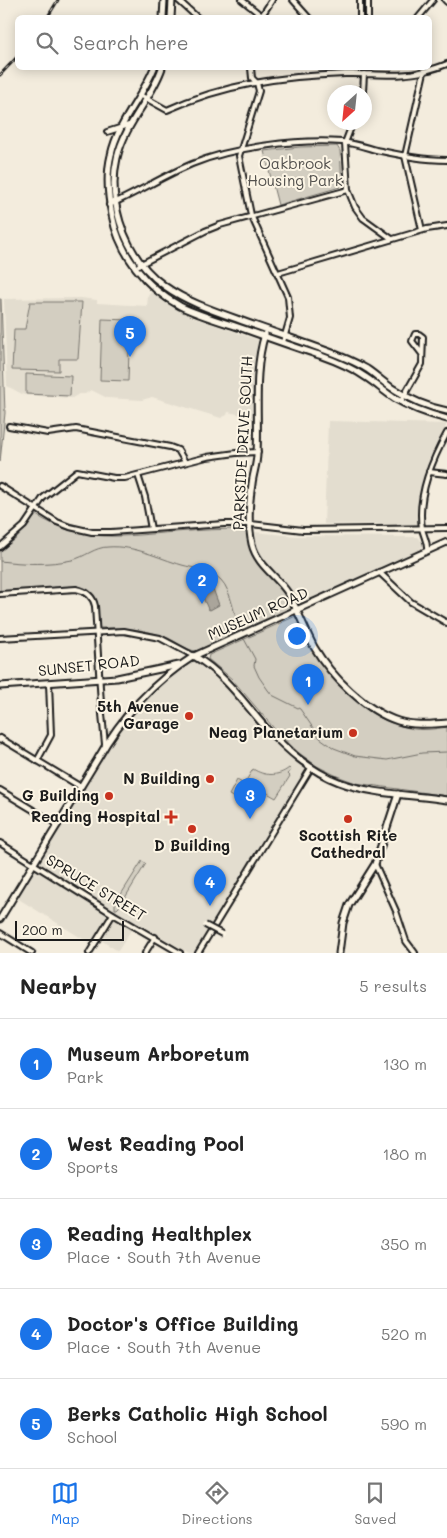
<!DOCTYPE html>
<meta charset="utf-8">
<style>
body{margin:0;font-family:Mali,sans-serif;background:#f6f6f6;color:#222}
.compass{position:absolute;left:327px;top:85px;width:45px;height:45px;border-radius:50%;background:#fff;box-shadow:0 2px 12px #0003;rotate:207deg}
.scale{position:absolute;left:15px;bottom:12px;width:109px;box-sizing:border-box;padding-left:5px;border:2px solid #1c1c1c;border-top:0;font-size:14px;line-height:18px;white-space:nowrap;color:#1c1c1c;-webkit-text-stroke:4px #fcf5e5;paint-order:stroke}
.you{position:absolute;left:296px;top:635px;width:18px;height:18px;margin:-12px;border:4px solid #fff;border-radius:50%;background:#1a73e8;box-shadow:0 0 0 8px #1a73e833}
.badge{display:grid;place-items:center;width:32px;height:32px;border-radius:50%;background:#1a73e8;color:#fff;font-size:16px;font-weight:700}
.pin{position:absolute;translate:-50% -41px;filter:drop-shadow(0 1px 2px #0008)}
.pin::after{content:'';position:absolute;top:26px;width:18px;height:15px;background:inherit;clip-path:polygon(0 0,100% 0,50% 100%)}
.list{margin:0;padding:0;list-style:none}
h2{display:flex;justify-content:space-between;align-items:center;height:65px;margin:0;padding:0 20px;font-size:21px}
h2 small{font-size:16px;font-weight:400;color:#767676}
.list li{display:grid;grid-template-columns:32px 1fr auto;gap:15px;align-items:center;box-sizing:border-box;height:90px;padding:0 20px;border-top:1px solid #e0e0e0}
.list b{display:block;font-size:19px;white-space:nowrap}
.list p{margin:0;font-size:16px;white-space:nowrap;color:#767676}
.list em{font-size:16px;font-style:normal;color:#767676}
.icon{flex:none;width:28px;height:28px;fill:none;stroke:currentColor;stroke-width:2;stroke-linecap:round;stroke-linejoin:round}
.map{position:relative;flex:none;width:447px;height:953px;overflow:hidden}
.search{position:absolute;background:#fff;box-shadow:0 2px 12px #0003;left:15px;right:15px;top:15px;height:55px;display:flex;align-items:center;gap:12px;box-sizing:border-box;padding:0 18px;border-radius:8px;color:#767676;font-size:19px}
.sheet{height:515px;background:#fff}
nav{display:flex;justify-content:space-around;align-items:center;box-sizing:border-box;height:70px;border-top:1px solid #e0e0e0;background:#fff;font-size:14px;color:#767676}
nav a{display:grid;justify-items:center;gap:2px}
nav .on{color:#1a73e8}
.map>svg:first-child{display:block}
.built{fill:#e3ddcf}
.green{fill:#d3cec1;stroke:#78756e}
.water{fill:#aaa59b;stroke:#716e68}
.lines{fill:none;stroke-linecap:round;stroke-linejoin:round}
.stream{stroke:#716e68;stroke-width:1}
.street-casing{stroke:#1c1c1c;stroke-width:8}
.secondary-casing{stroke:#1c1c1c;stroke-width:9}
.street{stroke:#fcf5e5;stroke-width:4}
.secondary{stroke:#fcf5e5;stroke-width:5}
.rail-casing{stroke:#1c1c1c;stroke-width:3}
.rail{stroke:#fcf5e5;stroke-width:1;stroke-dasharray:4;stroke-linecap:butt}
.street-bridge-casing{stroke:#1c1c1c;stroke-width:8;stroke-linecap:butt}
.street-bridge{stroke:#fcf5e5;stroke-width:4}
.poi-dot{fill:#c8321e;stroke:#fcf5e5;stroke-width:2}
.labels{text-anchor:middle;stroke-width:4;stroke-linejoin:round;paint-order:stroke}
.park-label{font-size:15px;fill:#53514e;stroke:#fcf5e5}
.street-label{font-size:15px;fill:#1c1c1c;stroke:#fcf5e5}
.poi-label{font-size:15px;font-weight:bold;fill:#1c1c1c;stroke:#fcf5e5;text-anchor:end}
</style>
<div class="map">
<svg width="447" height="953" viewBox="0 0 447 953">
<rect width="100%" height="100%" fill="#f3ecdd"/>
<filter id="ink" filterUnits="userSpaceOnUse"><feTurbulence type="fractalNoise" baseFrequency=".02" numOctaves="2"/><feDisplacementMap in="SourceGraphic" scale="10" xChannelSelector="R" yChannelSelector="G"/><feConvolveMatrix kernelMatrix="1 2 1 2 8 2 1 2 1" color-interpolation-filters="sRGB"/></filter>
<g filter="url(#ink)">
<g class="built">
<path d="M151,292L164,302L192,317L258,340L254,365L252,417L228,412L227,415L221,418L152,397L142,400L107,398L91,390L85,394H79L72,398L24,395L7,386L4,299L81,298L97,300V303L147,306L148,296Z"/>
<path d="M328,421L447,424L433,450L425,471L419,496L417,525L324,524Z"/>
<path d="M254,532L296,536L417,537L422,542V546L419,550L300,604L288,585L264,562L260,555L256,543Z"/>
<path d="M194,661L226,687L274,741L306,769L193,953H189L136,922L118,951L96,937L91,944L17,898L108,746L136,708L153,691Z"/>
</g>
<g class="green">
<path d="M337,146L340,151L342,184L340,187L278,205L264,151L300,147Z"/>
<path d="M0,299H1L5,413L0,462Z"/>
<path d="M30,302H82L78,359H59V371L12,370L14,329H25Z"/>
<path d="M102,319L130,320L128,381L100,380Z"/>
<path d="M26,374L71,376L70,396L26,394Z"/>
<path d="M36,515C83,544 123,536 175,532C200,530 224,529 249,529C252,566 262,562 282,587C287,593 289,602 293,608L196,651C186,650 177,642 168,638C146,629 123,627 99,628C97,608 99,589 74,587L0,591V551L17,538Z"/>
<path d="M296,616C317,664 354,717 409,728C421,731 435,729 447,727V796L356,783L337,776L317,766L299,753L278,733L232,679L208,659L209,655Z"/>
<path d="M289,768L291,770L288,774L290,776L276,798L255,786L244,803L229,795L237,780L244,784L253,769C264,776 278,777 289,768Z"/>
<path d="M142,861L146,864L145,865L120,906L117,909H115V904Z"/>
</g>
<path class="water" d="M208,585L212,586L219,605L210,610L208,609L200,591Z"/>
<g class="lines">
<g class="stream">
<path d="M0,561C24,564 49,565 72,560C85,557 95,547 108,547C134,545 158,558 182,565C193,568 213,571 221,580C232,591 234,618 241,633"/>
<path d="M243,637L255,659L254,666L259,677L268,690L272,695L300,709L320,738L334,748L355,756L387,760L422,753L447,752"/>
</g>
<g class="street-casing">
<g id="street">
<path d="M178,0L198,18"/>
<path d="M242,0L262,16"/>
<path d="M293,0L309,18"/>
<path d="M360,0V18"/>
<path d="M445,0L447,2"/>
<path d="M261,17L272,0"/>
<path d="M368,18V0"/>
<path d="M418,18L433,0"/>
<path d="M251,68L252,78L257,83L259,91L239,156L251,215L288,297L290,318L283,342"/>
<path d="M363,92L364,74"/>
<path d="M140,95L167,110C224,84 284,76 345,74C371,73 400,78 425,71C433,69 440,67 447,64"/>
<path d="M353,122L345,143L348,190L355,207L363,218L392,239"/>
<path d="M107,132L129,125"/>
<path d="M109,205C137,193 163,176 192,164C234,147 297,139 342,142C353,143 365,147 376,150C400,155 422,160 447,160"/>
<path d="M422,230L405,156L424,72"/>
<path d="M139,265L205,231L220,225L348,190"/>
<path d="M278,273L427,229L447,226"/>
<path d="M401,401L422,364L423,337L419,334H415L412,341L422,354"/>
<path d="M9,426L48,433L76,429L170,447L178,450L185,462"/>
<path d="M429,472L447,474"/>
<path d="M138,475L145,497L151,529"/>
<path d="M0,486L57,522L70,527L92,532H111L224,524H251L303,530L447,528"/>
<path d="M0,547L24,526L43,498L77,471L114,478H125L207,457L236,453L258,452"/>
<path d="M427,550C428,541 423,536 422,528C417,496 432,460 447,433"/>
<path d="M379,572L411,602L447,623"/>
<path d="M0,594L76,589C86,591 93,596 95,606L101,704L105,744"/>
<path d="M0,638L124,631L160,638L194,656"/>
<path d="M0,738L81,787"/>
<path d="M37,761L51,735L49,683"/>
<path d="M0,790L58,825"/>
<path d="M0,843L113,914L180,953"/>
<path d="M375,864L396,911L406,941L415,953"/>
<path d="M0,933L32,953"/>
<path d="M89,953L113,914"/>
<path d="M145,953L155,937"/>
<path d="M198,953L311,768"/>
</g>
</g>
<g class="secondary-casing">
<g id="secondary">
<path d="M163,18L164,0"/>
<path d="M171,18L172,0"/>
<path d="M154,68C142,98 118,122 111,155C106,175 108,196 112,215C119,253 146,288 180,306C200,316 223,322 244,329C269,338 294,347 319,355C336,361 353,368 367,378C376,384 385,392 394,398C411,408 428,414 447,419"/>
<path d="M162,68C151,100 125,123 117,158C112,179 114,202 120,222C139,283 182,300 237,319C264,329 292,338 319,348C336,354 352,360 367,369C376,375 383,382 392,388C409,399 427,407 447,411"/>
<path d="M265,334C253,372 259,414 257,454C257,464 253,474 252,484C249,503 248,526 252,544C257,565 277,576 288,593C298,610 305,630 314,647C331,676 366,711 398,721C414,726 431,724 447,723"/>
<path d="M194,656C225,674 243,702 266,728C287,750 310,771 339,782C370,794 413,795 447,800"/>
<path d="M0,686L117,678L179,665"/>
<path d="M0,740L1,739"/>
<path d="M0,919L97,760C121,717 153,682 194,656L447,542"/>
<path d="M339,953L343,923L349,905L375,864L398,794"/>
</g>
</g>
<use href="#street" class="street"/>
<use href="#secondary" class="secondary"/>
<g class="rail-casing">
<g id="rail">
<path d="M47,18L58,0"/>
<path d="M0,75L18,56"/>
</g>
</g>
<use href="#rail" class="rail"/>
<g class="street-bridge-casing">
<path id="street-bridge" d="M205,925L222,934"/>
</g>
<use href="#street-bridge" class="street-bridge"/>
</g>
</g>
<g class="poi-dot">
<circle cx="189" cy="716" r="5"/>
<circle cx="353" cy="733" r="5"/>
<circle cx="210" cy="779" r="5"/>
<circle cx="109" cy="796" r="5"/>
<path d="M168.5 809.5h5v5h5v5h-5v5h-5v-5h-5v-5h5z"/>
<circle cx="348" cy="819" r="5"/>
<circle cx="192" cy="829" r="5"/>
</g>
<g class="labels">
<g class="park-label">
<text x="295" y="169">Oakbrook<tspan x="295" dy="17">Housing Park</tspan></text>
</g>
<g class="street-label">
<text transform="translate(243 443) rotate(-87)" y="5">PARKSIDE DRIVE SOUTH</text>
<text transform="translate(258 614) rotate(-24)" y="5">MUSEUM ROAD</text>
<text transform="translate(89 666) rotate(-6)" y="5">SUNSET ROAD</text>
<text transform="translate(96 888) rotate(31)" y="5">SPRUCE STREET</text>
</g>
<g class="poi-label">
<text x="179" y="712">5th Avenue<tspan x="179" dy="17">Garage</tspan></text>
<text x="343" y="738">Neag Planetarium</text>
<text x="200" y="784">N Building</text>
<text x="99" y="801">G Building</text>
<text x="160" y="822">Reading Hospital</text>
<text x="348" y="841" text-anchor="middle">Scottish Rite<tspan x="348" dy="17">Cathedral</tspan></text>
<text x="192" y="851" text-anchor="middle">D Building</text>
</g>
</g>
</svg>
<svg class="compass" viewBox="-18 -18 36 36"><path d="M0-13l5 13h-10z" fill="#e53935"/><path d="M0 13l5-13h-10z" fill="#767676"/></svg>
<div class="scale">200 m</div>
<div class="you"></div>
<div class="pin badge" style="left:308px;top:705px">1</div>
<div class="pin badge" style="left:202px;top:604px">2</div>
<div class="pin badge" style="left:250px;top:819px">3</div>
<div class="pin badge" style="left:210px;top:906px">4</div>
<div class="pin badge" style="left:130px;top:357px">5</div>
<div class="search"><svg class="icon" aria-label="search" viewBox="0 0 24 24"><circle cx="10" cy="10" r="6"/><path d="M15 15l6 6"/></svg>Search here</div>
</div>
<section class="sheet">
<h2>Nearby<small>5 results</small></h2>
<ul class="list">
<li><span class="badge">1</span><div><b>Museum Arboretum</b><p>Park</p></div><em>130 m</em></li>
<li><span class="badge">2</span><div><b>West Reading Pool</b><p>Sports</p></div><em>180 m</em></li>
<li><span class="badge">3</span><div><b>Reading Healthplex</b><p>Place · South 7th Avenue</p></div><em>350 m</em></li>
<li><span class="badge">4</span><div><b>Doctor's Office Building</b><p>Place · South 7th Avenue</p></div><em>520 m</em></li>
<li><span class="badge">5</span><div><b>Berks Catholic High School</b><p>School</p></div><em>590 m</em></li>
</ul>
</section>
<nav>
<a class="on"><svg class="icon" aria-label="map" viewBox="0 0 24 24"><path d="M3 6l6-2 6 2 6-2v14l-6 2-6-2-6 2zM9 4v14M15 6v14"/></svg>Map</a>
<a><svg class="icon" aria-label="directions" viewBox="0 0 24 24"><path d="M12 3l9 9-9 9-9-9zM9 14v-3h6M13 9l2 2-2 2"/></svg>Directions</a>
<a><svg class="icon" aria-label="saved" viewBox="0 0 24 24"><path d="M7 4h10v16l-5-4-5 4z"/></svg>Saved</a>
</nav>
